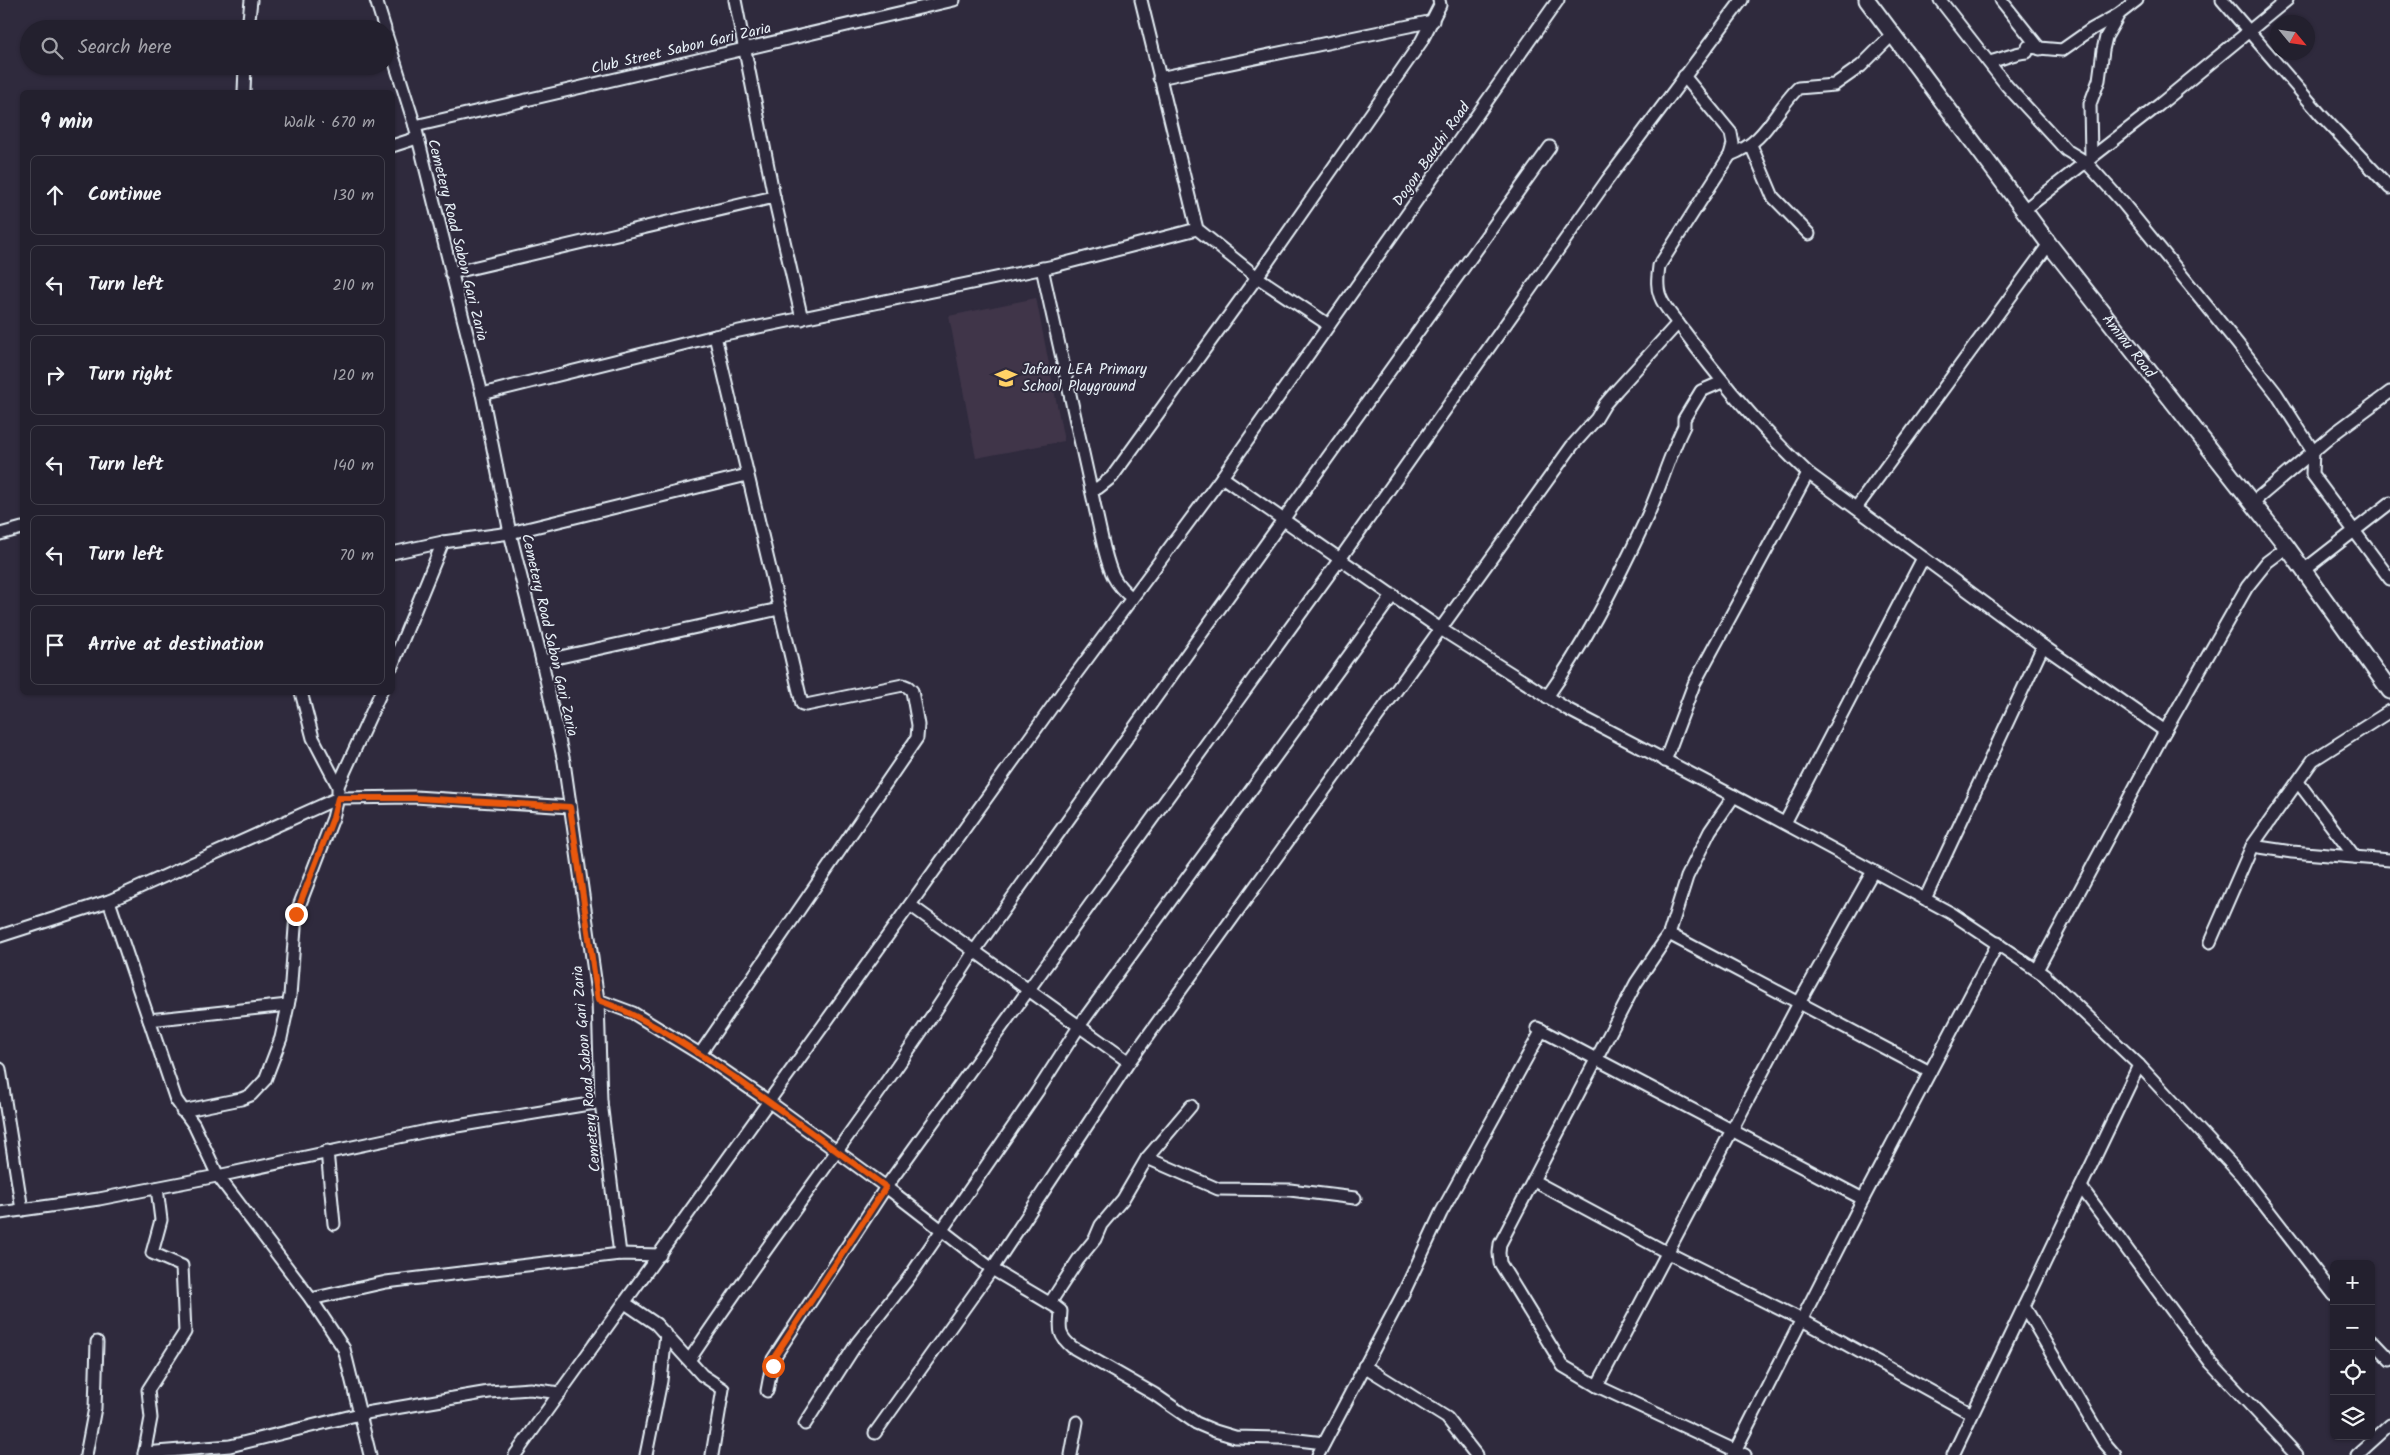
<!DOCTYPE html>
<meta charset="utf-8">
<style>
body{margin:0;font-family:Kalam,sans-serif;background:#2b2836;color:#f1f3f6}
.controls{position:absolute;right:15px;bottom:15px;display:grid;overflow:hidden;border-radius:8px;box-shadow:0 1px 4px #0004}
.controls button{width:45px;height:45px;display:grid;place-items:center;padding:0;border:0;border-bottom:1px solid #403e4a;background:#23202e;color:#f1f3f6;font:25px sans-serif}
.compass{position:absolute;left:2270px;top:15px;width:45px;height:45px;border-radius:50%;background:#23202e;box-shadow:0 1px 4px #0004;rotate:119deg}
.stop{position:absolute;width:15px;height:15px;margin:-11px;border:4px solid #ea580c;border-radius:50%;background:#fff}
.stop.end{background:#ea580c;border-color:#fff;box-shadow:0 1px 5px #0008}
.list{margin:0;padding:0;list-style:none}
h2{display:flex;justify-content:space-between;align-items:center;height:65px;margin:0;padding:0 20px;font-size:21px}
h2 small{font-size:16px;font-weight:400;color:#a3a3aa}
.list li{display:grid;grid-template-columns:32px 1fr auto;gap:15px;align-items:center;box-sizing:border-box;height:80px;margin:0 10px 10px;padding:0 10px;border:1px solid #403e4a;border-radius:8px}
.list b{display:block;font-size:19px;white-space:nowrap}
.list em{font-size:16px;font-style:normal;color:#a3a3aa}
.icon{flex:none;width:28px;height:28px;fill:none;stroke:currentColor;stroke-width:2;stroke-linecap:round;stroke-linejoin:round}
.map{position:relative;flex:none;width:2390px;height:1455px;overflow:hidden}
.search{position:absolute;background:#23202e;box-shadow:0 1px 4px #0004;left:20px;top:20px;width:375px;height:55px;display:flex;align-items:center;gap:12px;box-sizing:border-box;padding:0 18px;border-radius:28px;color:#a3a3aa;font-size:19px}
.panel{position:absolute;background:#23202e;box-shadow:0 1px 4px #0004;left:20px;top:90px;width:375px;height:605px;border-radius:8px}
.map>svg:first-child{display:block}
.built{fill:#40364a}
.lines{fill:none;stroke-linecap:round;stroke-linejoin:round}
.minor-casing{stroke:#e8f1f8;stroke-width:15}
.tertiary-casing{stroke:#e8f1f8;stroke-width:19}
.minor{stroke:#2f2a3d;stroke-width:11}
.tertiary{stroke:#2f2a3d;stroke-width:15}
.route{stroke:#ea580c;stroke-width:6}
.labels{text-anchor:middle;stroke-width:4;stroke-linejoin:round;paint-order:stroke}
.street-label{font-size:15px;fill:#e8f1f8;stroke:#2f2a3d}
.poi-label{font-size:15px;fill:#e8f1f8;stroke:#2f2a3d;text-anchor:start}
</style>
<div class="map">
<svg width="2390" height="1455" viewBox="0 0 2390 1455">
<rect width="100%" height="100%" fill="#2f2a3d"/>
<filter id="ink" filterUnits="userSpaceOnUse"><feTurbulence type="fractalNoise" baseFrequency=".02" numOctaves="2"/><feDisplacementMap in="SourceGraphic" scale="10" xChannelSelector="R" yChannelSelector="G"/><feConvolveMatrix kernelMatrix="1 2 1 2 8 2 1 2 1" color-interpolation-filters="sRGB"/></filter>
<g filter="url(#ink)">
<path class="built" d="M1036,298L1064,441L976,458L949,316Z"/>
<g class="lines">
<g class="minor-casing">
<g id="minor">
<path d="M376,0L385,29"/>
<path d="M735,0L774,197L802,319"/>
<path d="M1141,0L1197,229L1257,277L1329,325"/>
<path d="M1940,0L2007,86L2066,150L2086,162L2123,203L2237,343L2276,393L2313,451L2312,474L2390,579"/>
<path d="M2001,0L2040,49"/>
<path d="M2222,0L2321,115L2390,188"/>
<path d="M248,29L251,0"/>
<path d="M386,34L415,126L482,394L510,533L542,661L564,762L598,1000L601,1102L620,1254"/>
<path d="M1989,62C2003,59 2013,53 2027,52L2028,47L2062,50L2092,29L2119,14"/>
<path d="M1684,76L1731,133L1733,144L1730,155L1659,266C1658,276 1656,286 1660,296C1664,308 1676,320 1684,331C1721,382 1762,430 1808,473L2043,646L2165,731"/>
<path d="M1159,78L1433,21"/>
<path d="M244,92L245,66"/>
<path d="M415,126L954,0"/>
<path d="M1751,145L1773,197L1809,234"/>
<path d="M392,146L417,138"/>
<path d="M1730,155C1766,142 1773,113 1798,88L1834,85L1861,66L1892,35"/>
<path d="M2091,158L2090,104L2099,80L2103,50L2106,37L2119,14L2137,0"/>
<path d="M2024,210L2159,105L2287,0"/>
<path d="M1042,268L1104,548C1110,571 1113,583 1132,598"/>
<path d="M451,273L774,197"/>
<path d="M482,394L715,336L1054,266L1197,229"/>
<path d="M1222,477L1439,628L1567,709L1745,802L1951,913L2044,975L2139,1065L2241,1175L2334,1295"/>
<path d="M1091,488H1098L1112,477L1257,277L1421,42L1440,5L1439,0"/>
<path d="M2252,503L2336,432L2390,392"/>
<path d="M1856,508L2049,244"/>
<path d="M0,534L22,528"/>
<path d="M392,553L443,542L510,533L747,475"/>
<path d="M2304,570L2390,503"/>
<path d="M542,661L779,609"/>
<path d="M392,666L443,542"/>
<path d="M301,692L313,738L338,786"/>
<path d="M1547,697C1586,642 1618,580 1646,519C1660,489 1669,456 1684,426V419L1701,391L1722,382"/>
<path d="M1665,761L1694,684L1808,473"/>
<path d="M2298,782L2355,857"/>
<path d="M1734,796L1710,831L1687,877L1669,934L1636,983L1500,1244L1499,1253L1500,1263L1563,1366L1597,1386L1745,1455"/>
<path d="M1785,823L1923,558"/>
<path d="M2252,846L2292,852L2390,860"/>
<path d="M1925,899L2043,646"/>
<path d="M109,901L176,1100L194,1125L218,1176L311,1299L344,1349L370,1455"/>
<path d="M910,905L1129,1062"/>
<path d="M1669,934L1930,1072"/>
<path d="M0,936L109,901L338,798V786L381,692"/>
<path d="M2210,942L2252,846L2313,760L2390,711"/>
<path d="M2037,970L2165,731L2247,587L2267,562L2287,547"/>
<path d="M598,1000L633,1013L700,1054L768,1101L886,1187L992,1269L1056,1307L1061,1311C1060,1329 1057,1334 1072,1347L1154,1394L1196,1423L1215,1431L1235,1437L1281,1438L1324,1443"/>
<path d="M149,1020L288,1005"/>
<path d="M1537,1028L1863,1199"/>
<path d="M700,1054L917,738L918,725L912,691L908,687L903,685L806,705L802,704L715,336"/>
<path d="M0,1069L22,1210"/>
<path d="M182,1111L241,1099L251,1095L265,1080L281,1038L290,996L296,914L333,818L338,798L415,797L570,807"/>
<path d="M327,1151L334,1224"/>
<path d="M1147,1158L1191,1106"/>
<path d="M1534,1181L1668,1253L1802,1320L1972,1414"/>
<path d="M2081,1187L2211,1363L2297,1455"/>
<path d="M0,1213L99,1199L227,1174L427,1131L601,1102"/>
<path d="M311,1299L386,1282L469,1272L620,1254L660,1255"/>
<path d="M625,1303L656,1324L702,1375L723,1389L712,1455"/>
<path d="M1050,1303L1078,1260L1095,1239L1101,1225L1123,1199L1147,1158L1218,1189L1290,1190L1355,1198"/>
<path d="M2024,1306L2103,1441L2115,1455"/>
<path d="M2371,1340L2390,1360"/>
<path d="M690,1359C782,1221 886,1091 975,950L1550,147"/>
<path d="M1364,1366L1447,1418L1476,1455"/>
<path d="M1597,1386L1799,1003L1873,871"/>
<path d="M767,1391L773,1359L886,1187L1340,559L1608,179L1742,0"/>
<path d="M805,1424L857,1343L908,1279L1037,1092L1080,1025L1393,595"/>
<path d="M875,1433L992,1269L1129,1062L1572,446L1596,419L1605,404L1617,390L1678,323"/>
<path d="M144,1453L230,1446L360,1414L489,1392L530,1389L560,1393"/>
<path d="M86,1455L95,1408L97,1342"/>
<path d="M144,1455L151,1418L148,1390L185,1332L182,1266L152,1253L161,1220L157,1188"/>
<path d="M515,1455L1064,690L1222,477L1558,0"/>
<path d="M646,1455L661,1381L666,1334"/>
<path d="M1071,1455L1077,1422"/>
<path d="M1318,1455L1405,1290L1441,1213L1542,1030"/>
<path d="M1733,1455L1863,1199L1998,943"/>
<path d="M1953,1455L2139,1065"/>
<path d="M2357,1455L2390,1425"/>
</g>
</g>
<g class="tertiary-casing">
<g id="tertiary">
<path id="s1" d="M1867,0L2049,244L2287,547L2390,691"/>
</g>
</g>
<use href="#minor" class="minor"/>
<use href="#tertiary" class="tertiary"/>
</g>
</g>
<g class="lines" filter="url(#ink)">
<path class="route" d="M296,914L333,818L338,798H415L570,807L598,1000C648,1018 690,1048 734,1077C785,1113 835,1150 886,1187L773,1359V1366"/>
</g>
<defs>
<g id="school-bare" transform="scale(1.725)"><path d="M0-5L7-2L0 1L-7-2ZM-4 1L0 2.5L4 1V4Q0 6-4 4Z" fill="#ffd166" stroke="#2f2a3d" stroke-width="2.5" paint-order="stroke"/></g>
</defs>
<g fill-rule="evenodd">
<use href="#school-bare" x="1006" y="378"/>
</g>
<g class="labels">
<g class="street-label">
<text transform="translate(681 48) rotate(-13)" y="5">Club Street Sabon Gari Zaria</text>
<text transform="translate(1431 154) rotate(-55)" y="5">Dogon Bauchi Road</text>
<text transform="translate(458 240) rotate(76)" y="5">Cemetery Road Sabon Gari Zaria</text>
<text dy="5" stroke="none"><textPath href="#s1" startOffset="434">Aminu Road</textPath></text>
<text transform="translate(550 635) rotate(77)" y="5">Cemetery Road Sabon Gari Zaria</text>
<text transform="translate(586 1069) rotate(-95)" y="5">Cemetery Road Sabon Gari Zaria</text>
</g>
<g class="poi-label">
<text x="1022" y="374">Jafaru LEA Primary<tspan x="1022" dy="17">School Playground</tspan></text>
</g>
</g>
</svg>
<div class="controls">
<button>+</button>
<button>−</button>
<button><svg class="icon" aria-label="locate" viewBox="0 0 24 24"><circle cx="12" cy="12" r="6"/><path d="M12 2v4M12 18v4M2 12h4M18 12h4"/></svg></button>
<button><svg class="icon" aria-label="layers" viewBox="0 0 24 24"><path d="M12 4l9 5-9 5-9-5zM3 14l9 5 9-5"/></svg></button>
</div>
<svg class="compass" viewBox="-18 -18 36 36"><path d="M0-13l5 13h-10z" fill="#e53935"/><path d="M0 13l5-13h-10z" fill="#a3a3aa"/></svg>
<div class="stop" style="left:773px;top:1366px"></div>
<div class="stop end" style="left:296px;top:914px"></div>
<div class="search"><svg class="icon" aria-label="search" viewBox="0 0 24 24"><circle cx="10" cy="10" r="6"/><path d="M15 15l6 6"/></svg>Search here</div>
<section class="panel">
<h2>9 min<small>Walk · 670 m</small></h2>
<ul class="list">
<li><svg class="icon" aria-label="ahead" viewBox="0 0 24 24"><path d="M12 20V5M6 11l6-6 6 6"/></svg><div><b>Continue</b></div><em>130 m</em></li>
<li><svg class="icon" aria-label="left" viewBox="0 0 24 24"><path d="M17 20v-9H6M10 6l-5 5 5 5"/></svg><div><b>Turn left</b></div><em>210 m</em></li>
<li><svg class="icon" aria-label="right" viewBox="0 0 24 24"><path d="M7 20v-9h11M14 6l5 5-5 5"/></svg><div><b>Turn right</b></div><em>120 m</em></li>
<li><svg class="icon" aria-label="left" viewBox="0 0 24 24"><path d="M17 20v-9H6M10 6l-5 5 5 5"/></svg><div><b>Turn left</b></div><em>140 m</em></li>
<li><svg class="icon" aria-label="left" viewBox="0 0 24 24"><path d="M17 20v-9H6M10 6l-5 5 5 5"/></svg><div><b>Turn left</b></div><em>70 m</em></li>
<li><svg class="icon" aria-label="arrive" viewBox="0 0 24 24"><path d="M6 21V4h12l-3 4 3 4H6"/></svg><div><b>Arrive at destination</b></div></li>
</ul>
</section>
</div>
